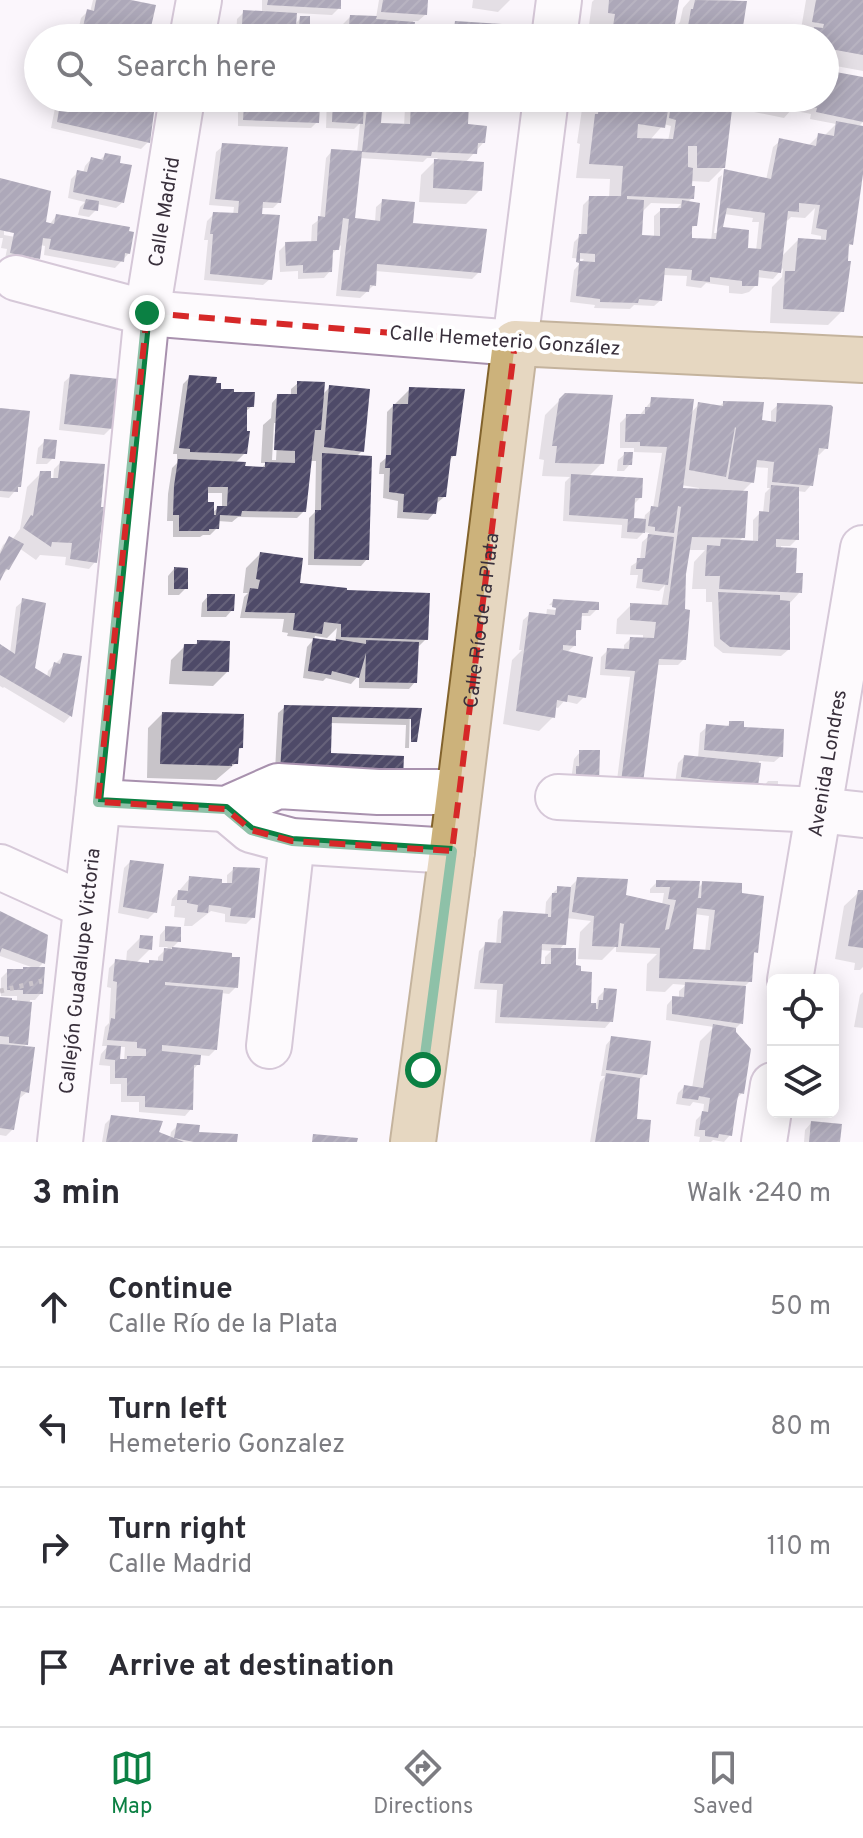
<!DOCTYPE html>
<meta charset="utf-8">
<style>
body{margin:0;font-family:Overpass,sans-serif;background:#f2f2f3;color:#2b2b33}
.controls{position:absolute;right:24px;bottom:24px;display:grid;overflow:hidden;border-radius:12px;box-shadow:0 4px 20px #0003}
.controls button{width:72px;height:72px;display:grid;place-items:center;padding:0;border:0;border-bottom:2px solid #e1e1e2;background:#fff;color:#2b2b33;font:40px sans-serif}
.stop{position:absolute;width:24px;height:24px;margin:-18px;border:6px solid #0b8043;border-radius:50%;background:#fff}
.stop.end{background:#0b8043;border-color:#fff;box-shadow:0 2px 8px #0008}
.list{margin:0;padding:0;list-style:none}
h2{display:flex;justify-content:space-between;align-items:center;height:104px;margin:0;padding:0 32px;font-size:34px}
h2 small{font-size:26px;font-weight:400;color:#7c7c81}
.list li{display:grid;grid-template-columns:52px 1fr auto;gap:24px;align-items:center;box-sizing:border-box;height:120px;padding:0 32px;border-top:2px solid #e1e1e2}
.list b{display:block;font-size:30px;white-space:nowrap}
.list p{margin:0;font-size:26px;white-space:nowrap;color:#7c7c81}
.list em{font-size:26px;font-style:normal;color:#7c7c81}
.icon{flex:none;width:44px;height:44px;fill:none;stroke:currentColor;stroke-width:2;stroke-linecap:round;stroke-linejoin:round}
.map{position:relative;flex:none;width:863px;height:1142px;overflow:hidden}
.search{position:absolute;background:#fff;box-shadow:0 4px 20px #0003;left:24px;right:24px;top:24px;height:88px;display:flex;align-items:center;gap:20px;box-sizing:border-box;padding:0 28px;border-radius:44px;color:#7c7c81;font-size:30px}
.sheet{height:584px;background:#fff}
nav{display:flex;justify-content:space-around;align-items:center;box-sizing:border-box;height:112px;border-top:2px solid #e1e1e2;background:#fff;font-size:22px;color:#7c7c81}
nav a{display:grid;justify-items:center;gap:4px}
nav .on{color:#0b8043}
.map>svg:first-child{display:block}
.shadow{fill:#0003;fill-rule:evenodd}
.building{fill:url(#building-hatch);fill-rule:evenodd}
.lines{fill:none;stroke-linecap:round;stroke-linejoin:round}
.minor-casing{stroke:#a891ae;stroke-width:48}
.major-casing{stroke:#82632c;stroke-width:48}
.path{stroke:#908993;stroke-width:5;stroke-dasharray:4 6;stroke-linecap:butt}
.minor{stroke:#fff;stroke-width:44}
.major{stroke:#ccb27b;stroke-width:44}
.route{stroke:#0b8043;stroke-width:10}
.marked{fill:none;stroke:#d62828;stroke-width:6;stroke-dasharray:16 10;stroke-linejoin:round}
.labels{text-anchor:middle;stroke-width:8;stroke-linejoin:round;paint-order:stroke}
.street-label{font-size:20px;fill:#39303c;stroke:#fff}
</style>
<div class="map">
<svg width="863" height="1142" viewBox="0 0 863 1142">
<defs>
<pattern id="building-hatch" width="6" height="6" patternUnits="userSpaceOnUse" patternTransform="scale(2)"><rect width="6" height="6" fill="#4e4a68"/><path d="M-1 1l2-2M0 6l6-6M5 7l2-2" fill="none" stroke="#66627a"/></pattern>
</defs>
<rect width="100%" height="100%" fill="#fbf6fc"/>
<g class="shadow">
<path d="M93,0H121L149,29L150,38H84L85,35L81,34L80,38H65L72,29L78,31L81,18L88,11L90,12Z"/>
<path d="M262,0H339V8L332,15L295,13L294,25L301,18L308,26L337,30L350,17L376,18L379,0H426L425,15L418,21H413L411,38H303V33H294L293,38H236L237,19L244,12L262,13Z"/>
<path d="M473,0H510L498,12L472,8Z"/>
<path d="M594,0H677L673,23L676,26L680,22L683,8L690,0H732L744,2L740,34L759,38H607V36L588,33L592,2Z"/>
<path d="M806,0H863V71L825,64V38H808L800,35Z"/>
<path d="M456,23L498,38H448L449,30Z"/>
<path d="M825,72L863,80V122L858,127L863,128V160L851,244L847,249L842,311L828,325L770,323L772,287L782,277L783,268L773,279L756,277V285L749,292L742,294L729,293V286L706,283L701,288L686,286L687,276L663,275L661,300L654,306L634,305L630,309L594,308L595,305L570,302L574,270L584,259L572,258L574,242L581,235L583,205L590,198H609L610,179L576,178L580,144L577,143L582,109L593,98H686V102L715,106L720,101L723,168L709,182L690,181L692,198L687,203L695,225L690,230V240L711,241L718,178L722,175L714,233H717L726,172L766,180L773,147L780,141L808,146L819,135L824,136L836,124L810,119L811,114L791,110L784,118L754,112L756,98H825ZM664,124L671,126L668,141L650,140ZM651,203L681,204L676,209L661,210L654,216V237H640L643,211ZM815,208L811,234L821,236V242L798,240L781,257L785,223L791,217L805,218ZM724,214L753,218L752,222H759L756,251L743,249L721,228Z"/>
<path d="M62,98L87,102L88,98H125L123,108L148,142L141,149L51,128L56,103Z"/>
<path d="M235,98H290L289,109H293L297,106L317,122L311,128L238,126V111H234Z"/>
<path d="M327,98H413V103H427L429,98H448V104L466,126L483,143L465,163L480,190L466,204L419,202L421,175L438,158H427L423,162L359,158L353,220L375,222L376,207L383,201L411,225L479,272L472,279L375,271L374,285L360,298L336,296L341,245L331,255L330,271L324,278L298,279V271L280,272L279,251L286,244H311L312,225L320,219L326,158L332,151L357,153L360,123L354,129L326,128ZM385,106L405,108L404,126L378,125L380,113Z"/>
<path d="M223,146L279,202L273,208H260L270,279L263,285L204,280L208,240H204L207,221L214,214L233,215L234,207L209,205L216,152Z"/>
<path d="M105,155L123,202L116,208L97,204L96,210L89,217L78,215L80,207L85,202L68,198L71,179L78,172L83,173L85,166L91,159L99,161Z"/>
<path d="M0,180L43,228L49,225L56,216L129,253L115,268L44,255L45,246L40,245L38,258L31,264L5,259L7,249L1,248L3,238H0ZM4,231L32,236V240L4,235Z"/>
<path d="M71,376L111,428L104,435L59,430L64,382Z"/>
<path d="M190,377L214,385L219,391L252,406L245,412V453L234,464L243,468L261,469L266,463H261L263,425L271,418L272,403L278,396H291V389L298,383L322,395L330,387L362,451L357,456L367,559L361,566L308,565L309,518L315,512L316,461H310L304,511L297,518L238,517L232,522L218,521L217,528L210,535H203L200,537H173V521H167L168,494L172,468L177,463V454H173L183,384ZM274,423H278L276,460H272ZM206,493H222V508H218L212,513L206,503Z"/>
<path d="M410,389L454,455L448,462L444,497L437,503L434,513L428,520L397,518L398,501L383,498L384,474H379L380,463L386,458L387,412Z"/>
<path d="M560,400L602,463L589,476L640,498L633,505L632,520L644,521L645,515L653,508L662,453L634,452V448H620V423L627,416H639L652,400L691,413L699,404L718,408L723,403L760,422L771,423V411L778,405L826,448L819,455L816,454L811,485L805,492L797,491V539L790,546H781V550L794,575L800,592L788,605V650L781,656L723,653L714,646L712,602H706V589H692L694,562L705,550H688L684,574V659L678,665H656L642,782L616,788L630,677L600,675L601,657L608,650L624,651V645L630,639H643V635L616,634L617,619L631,605L661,607L665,585L659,591L636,588L638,575H630L631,566L640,560L642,542L649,536V533L644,532L637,539L621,538L622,525L563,521L565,482L570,477L542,476L544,460L539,459L545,415ZM754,467L768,468L767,488H770L765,493L763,513H760L753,520V543L738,542L743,537L741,493L752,482ZM681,485L699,488L698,491L680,494Z"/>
<path d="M0,410L19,486L9,498L0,497Z"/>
<path d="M45,441L53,458L47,464H36L38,448Z"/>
<path d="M625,454L630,464L624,471H617L618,460Z"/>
<path d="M60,463L95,562L89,569L65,565L66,557L40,555L36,560L19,548L8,569L0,577V551L3,545L10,539L12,540L20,529L27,487L41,473L49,479L53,480L54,469Z"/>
<path d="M260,554L297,588L426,639L419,646H417L415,682L409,689L359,688V675L351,684L326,678L323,681L303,678L307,647L314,639L287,636L288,633L282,632L284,619L240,618L244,597L248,593H243L246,568ZM337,628L335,643L314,640L315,636L327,638Z"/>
<path d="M174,569L186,588L179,595H168V576Z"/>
<path d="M208,596L232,610L226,617H201L202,603Z"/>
<path d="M23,601L32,669L47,677L48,671L64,655L80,657L70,716L64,723L4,687L3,688L0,686V646L10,653L16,607Z"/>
<path d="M553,601L597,609L590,616H582L579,619V629L574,633V646L566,653L584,697L577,704L564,701L558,708L555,707L553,717L539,731L503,724L512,660L522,650H519L523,620L530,614L546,616L547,609L565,611L566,607L549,605Z"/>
<path d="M198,642L227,672L213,686L169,684L171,660L185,646H194Z"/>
<path d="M285,707L410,709L409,748H405L406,725L330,723L275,771L278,713Z"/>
<path d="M162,714L241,748L236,752V763L216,780L147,778L148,728Z"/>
<path d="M730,723L742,728L781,756L774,762L759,761L756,785L675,783L678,763L684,757L698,758L700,733L707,727L725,728Z"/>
<path d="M580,752L591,788L570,787L574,759Z"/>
<path d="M768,781H778V786L762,788Z"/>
<path d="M130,862L155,912L148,919L118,913L124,868Z"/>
<path d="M234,869L253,917L246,924L225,922V914L211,911L192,926H184L185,918L174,917L175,906H171L172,899L190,878L227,885V875Z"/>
<path d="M578,879L624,897L662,905L664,893H650V889L657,882L697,889L703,883L740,895L756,952L751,956L750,981L744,987L741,1023L734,1030L742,1093L736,1099L730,1135L724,1142L713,1140L711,1142H699L700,1137L694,1136L696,1120L703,1113L704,1104L693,1102L690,1106L676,1104L678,1093L684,1087L692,1088L700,1041L714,1027L666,1020L667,1005L673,998L679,999V991L686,985L673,984L665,992L646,991L647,964L657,954L616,952V946L602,960L578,959L580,932L591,921L566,918L564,944L559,950L574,967L589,1005H596L598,997L605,990L611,1021L605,1028L495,1023L497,990L474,989L479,951L486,944L496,945L498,920L504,913L545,916L546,902L552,894L558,888L571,889V886ZM694,914L709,916L705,952L690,951ZM540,950L551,951L545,957V966H539Z"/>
<path d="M859,892H863V967L860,970H854L855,963L835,959L844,906Z"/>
<path d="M0,914L43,963L37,969L41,993L35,1000H30L27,1044L22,1048L27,1092L20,1098H18L12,1130L6,1136L0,1135V999L17,1002V996H1V978L8,971L34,968L0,956Z"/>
<path d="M166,928L179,941L171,949L236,987L229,994L221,993L215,1050L209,1056L199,1055L198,1064L192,1071L191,1109L185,1116L139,1112V1102H121V1084H110V1066L99,1065L101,1054L108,1046H102L105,1027L109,1023L111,988L107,987L109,968L116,961L126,962L127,951L141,937L150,949L136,963L148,964L158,963V957L168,947H159L160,935ZM119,1047H125L124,1061H118Z"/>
<path d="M863,992V1028L854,1027L860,995Z"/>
<path d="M612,1038L645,1074L638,1081L634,1121L647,1142H590L600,1082L605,1076H601L606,1045Z"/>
<path d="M112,1117L170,1138L171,1132L178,1125L196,1134L235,1142H102L105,1124Z"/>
<path d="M811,1123L838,1142H804L805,1130Z"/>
</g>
<g class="building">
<path d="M96,0H131L156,5L151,27L154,28L152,38H88L90,29L83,27L87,9L94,11Z"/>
<path d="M268,0H341V9L267,5Z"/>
<path d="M383,0H428L427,15L381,12Z"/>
<path d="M609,0H679L675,24L682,25L680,38H611L615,14L608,13Z"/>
<path d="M695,0L747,1L742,33L762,37V38H742V35L688,26L691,9H693Z"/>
<path d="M816,0H863V55L825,48V38H812L814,27L823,28L824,24L812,22Z"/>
<path d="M243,10L297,13L295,38H241Z"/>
<path d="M350,15L377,16L376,19L415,22L413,38H308L309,27H299L300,16H310V24L349,25Z"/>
<path d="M455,21L502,24L500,38H453Z"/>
<path d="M71,27L84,30L82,38L69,37Z"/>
<path d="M825,70L863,77V122L816,112L817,108L795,103L792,112L759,105L761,98H825Z"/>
<path d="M61,98H79L98,102V98H129L127,107L154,112L150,143L57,122Z"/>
<path d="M240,98H292L291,107L296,108V104L320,106L319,123L243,120L244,105H240Z"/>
<path d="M333,98H364L363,124L332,122Z"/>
<path d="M368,98H387L386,110H382L381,123L410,124L411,102L391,100V98H415V101H433V98H450V102L469,103L468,124L487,126L485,143H478L477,154L432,152L431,156L362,152L355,218L380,221L382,199L415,202L413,223L487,229L481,273L377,264L376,286L370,285L369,292L341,290L349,219L343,218L339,250H333L332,272L303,273V265L286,266L285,242L317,241L318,216L325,217L331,149L362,151Z"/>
<path d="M600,98H670L665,128L638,124L637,138L673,139L676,120L669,118L672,98H688V100L718,105L719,99L733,101L725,168H697V146H688V167L693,168L692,186H695L694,199L627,196V199L644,200L642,235L660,236V208H681L682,200L700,203L697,226H692V238L716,239L724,169L771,179L779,138L816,146L818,133L834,136L836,121L863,126V174L853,245L849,244L848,261H851L844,312L783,309L785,271H795L798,238L826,240L827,230L816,228L820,205L799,203V212L788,211L781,273L759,270L758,286H742V281L710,277V282L691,280L692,270L665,268L662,301L639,299L638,303L600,302V299L576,296L579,263L576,262L579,234H587L589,196H621L623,166L589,164L595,114H598ZM727,208L765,213L761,249L748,248L749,230L723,227ZM580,253L595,254V262L580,261Z"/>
<path d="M222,143L288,147L281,203L263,202L262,214L280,215L272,280L210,274L213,234H210L213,212L238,213L239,201L215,199Z"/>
<path d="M105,153L121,156L120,163L132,165L124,203L73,192L77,170L87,172L91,157L103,160Z"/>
<path d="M434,159L484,162L482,191L433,188Z"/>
<path d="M0,178L51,191L46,222L54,224L56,214L130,227L129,231L134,232L130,254L125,253L124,262L93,257L49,249L51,239L43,238L40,259L10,253L14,233L0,230Z"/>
<path d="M86,199L99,201L98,211L83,209Z"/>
<path d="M70,374L119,379L113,429L64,424Z"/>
<path d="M189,375L217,377L216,383H221V389H234V392H255L254,407H247V431H250L247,454L190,452V449L179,448Z"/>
<path d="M297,381L325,382L321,430H315L306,512L242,511L241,516L220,515L219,529H209V531H179V515H173L174,486L178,459L246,462L245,466L265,467V462L295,463V451L274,450L277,394H297ZM208,487H228L227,506H217L216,515H214V502H208Z"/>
<path d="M329,385L370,389L364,452L324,447Z"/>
<path d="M409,387L465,389L456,456H451L446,497H438L436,514L403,512L404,494L389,492L390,468H385L386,455H391L393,404H408Z"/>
<path d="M565,393L613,395L604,464L555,463L557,446H552L559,399Z"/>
<path d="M651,397L694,399L683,488L748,491L745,538L692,537L686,574L685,609L690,610L686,660L659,659L643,783L621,782L635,671L605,669L607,648L629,649L630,637L654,638L656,622L630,620V603L668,605L681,507L678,506L674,533L655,531V527L648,526L651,506L658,507L667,447L640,446V442H625L626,414H645V407H650Z"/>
<path d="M723,401L764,402L762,420L776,422L777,403L831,405L833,407L828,449L819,448L813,486L772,482L774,462L757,460L754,483L728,479L736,428L735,427L726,477L689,470L698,402L723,406Z"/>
<path d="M0,408L30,411L21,487H18V492L0,491Z"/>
<path d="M44,439L57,440L55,459L42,458Z"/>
<path d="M624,452H633L632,465H623Z"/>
<path d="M322,453L372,456L369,560L314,559L315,510H321Z"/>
<path d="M60,461L105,464L101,507H104L97,563L70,559L72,543L52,542L51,547L23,528L31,515L33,516L40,471H51V478H58Z"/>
<path d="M571,474L643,478L642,498H635L634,518L646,519L645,533L627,532L628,519L569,515Z"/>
<path d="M771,485L799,487V540L776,539V547L797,548L796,573H803L802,593L719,589L720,576H705L707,545L720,546L721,539L758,541L759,511L769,512Z"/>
<path d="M648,534L674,537L668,585L642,582L643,569H636L637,558H645Z"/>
<path d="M9,536L24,544L9,570L6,569L0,581V554Z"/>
<path d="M260,552L303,558L300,583L347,588V590L430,593L428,640L341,637V624L324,622L322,634L293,630L295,613L245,612L250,588L258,589L260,580L256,579Z"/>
<path d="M174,567L188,568V589H174Z"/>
<path d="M718,592L780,595V600L790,601V650L730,647L720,639Z"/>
<path d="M207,594H235L234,611H207Z"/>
<path d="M22,598L46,603L35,668L50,677L54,662L60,664L63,653L82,656L72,717L0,675V644L15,654Z"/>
<path d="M553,599L599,602V610H589L588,613H582L581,630H576V646L563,645V650L593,657L586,698L568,695L567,702L557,700L555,718L516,711L529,612L555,615L556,608L552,607Z"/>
<path d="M313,638L336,641V639L366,644V640L419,642L417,683L365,682L366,653L359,678L332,671L331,675L308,671Z"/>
<path d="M197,640L230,641L229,672L182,671L184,644H197Z"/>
<path d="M284,705L422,708L417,742H411V719L332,717L331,753L404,756L403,778L280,773Z"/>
<path d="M162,712L244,714L243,748H239L238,764H232V766L160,764Z"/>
<path d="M729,721H744V727L784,729L783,757L704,750L706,724L729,726Z"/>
<path d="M579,750H600L599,782L576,781V766H579Z"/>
<path d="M684,755L761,763L758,786L681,777Z"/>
<path d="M130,860L164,864L157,913L123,907Z"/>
<path d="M233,867L260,868L255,918L230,916L231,908L219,906L209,905L208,913L197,912L198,905L187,903V900H177L178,890L188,891L189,876L222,879V883H232Z"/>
<path d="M577,877L628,879L626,895L670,905L665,930L669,929L676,900L668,899L670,887H656V880L700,881L698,898H701L702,881L742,883V893L764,896L758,953L754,952L752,982L659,978L660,948L621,946L624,924L620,923L618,947L592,946L594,916L572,912ZM697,908L715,910L710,950L693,949Z"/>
<path d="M557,886L571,887L566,945L542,944L541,964H551V948H576V965L581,966V971L592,972L591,1003H596V1009H598L599,1000H603L604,988L617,989L613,1022L500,1017L503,984L480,983L485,942L501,943L503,911L548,914V917H551L552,893H557Z"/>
<path d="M858,890H863V948L848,946Z"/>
<path d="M0,911L48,935L45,964L2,948L0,953Z"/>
<path d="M165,926L181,927V942L165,941Z"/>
<path d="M140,935L153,936L152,950L139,948Z"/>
<path d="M172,947L214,951L232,953V957H240L238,988L165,982V985L223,990L217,1050L162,1045V1051L201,1055L200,1065H194L193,1110L145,1107V1096H127V1078H115V1060L105,1059L107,1045L121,1046L120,1059H127V1056H146V1049L137,1048V1042L107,1040L111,1018L115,1019L117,982L113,981L115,959L149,963V960L163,961L164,948L172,949Z"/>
<path d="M23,967H45L43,994H23V990H7V969H23Z"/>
<path d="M685,982L746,986L743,1024L672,1014V996L684,997Z"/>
<path d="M0,997L12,998V1000L32,1002L28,1045L9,1043V1037L0,1036Z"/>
<path d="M713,1024L736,1028V1032L751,1049L744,1094L739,1093L737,1101L732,1136L719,1134L718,1138L705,1136V1130H699L702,1111L708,1112L710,1098L699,1096L698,1100L682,1098L684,1085L703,1088Z"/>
<path d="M611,1036L651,1041L647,1075L606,1070Z"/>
<path d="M0,1044L35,1047L29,1093L21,1091L14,1130L0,1128Z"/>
<path d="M606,1073L640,1078L637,1119L651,1120L649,1142H595Z"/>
<path d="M111,1115L163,1121L159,1132L184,1142H106Z"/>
<path d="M811,1121L842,1124L840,1142H809Z"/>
<path d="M177,1123L200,1125L199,1132L238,1134L237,1142H194L174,1138Z"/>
<path d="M313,1134L358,1138L357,1142H312Z"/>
</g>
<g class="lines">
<g class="minor-casing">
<g id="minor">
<path d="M192,38L199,0"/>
<path d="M554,38L559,0"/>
<path d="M16,278L147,313L515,343L546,98"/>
<path d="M558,797L818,810L863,815"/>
<path d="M98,802L226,809L278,786L378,792H459"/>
<path d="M226,809L251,830L292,841L452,851"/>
<path d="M0,867L86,906"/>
<path id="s1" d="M790,980L863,548"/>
<path d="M269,1046L292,841"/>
<path id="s2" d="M60,1142L98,802L147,313L182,98"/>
<path d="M764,1142L773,1085"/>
</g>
</g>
<g class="major-casing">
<g id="major">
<path id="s3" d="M413,1142L452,851L515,343L863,360"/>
</g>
</g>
<path class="path" d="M0,991L42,981"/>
<use href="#minor" class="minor"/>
<use href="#major" class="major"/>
</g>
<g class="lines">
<path class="route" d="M147,313L98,802L226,809L251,830L292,841L452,851L423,1070"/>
</g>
<path d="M0 0H863V1142H0ZM147,313L515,343L452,851L292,841L251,830L226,809L98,802Z" fill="#fbf6fc" fill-opacity=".55" fill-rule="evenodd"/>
<path class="marked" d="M147,313L515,343L452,851L292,841L251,830L226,809L98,802Z"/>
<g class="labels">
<g class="street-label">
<text dy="7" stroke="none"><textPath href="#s2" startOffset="936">Calle Madrid</textPath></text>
<text transform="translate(505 340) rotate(4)" y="7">Calle Hemeterio González</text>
<text dy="7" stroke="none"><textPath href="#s3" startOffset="526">Calle Río de la Plata</textPath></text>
<text dy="7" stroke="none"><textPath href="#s1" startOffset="220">Avenida Londres</textPath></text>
<text dy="7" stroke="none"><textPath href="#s2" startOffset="172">Callejón Guadalupe Victoria</textPath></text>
</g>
</g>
</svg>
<div class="controls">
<button><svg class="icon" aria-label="locate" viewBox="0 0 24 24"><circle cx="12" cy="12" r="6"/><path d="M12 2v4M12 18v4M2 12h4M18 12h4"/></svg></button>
<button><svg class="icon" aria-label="layers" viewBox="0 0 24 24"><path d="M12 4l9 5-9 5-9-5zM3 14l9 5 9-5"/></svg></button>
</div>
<div class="stop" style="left:423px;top:1070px"></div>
<div class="stop end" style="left:147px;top:313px"></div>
<div class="search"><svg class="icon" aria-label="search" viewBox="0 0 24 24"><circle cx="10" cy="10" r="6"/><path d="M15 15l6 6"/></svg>Search here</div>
</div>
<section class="sheet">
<h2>3 min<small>Walk · 240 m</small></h2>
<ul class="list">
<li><svg class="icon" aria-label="ahead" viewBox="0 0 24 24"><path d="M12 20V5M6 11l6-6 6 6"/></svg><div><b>Continue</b><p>Calle Río de la Plata</p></div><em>50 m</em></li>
<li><svg class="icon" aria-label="left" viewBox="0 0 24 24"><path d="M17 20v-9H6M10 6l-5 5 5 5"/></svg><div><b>Turn left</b><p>Hemeterio Gonzalez</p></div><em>80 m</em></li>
<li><svg class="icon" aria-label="right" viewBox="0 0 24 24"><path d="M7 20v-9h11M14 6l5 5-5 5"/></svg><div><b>Turn right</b><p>Calle Madrid</p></div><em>110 m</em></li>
<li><svg class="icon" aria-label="arrive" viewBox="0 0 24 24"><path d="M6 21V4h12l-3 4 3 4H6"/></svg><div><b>Arrive at destination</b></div></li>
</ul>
</section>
<nav>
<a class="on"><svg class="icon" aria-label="map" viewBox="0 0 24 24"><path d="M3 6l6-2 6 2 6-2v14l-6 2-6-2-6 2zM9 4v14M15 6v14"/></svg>Map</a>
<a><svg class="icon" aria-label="directions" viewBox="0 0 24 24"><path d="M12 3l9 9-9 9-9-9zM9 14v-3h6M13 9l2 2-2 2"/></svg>Directions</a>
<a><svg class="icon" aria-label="saved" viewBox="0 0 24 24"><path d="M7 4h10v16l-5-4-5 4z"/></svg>Saved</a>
</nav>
